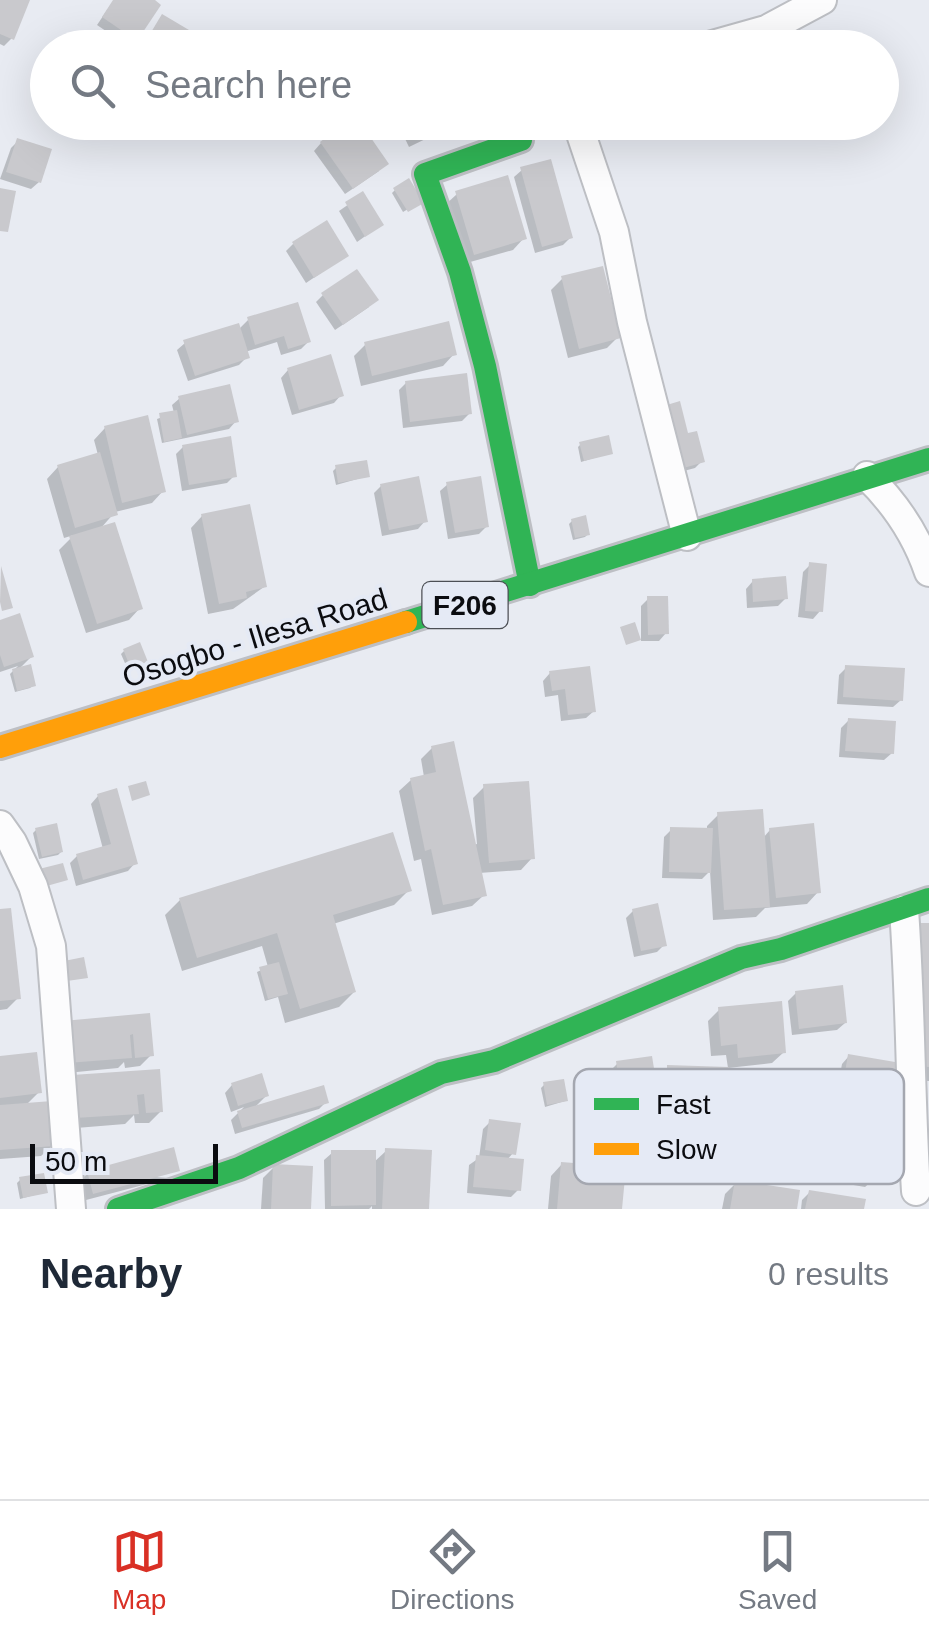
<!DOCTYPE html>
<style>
body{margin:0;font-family:Arial,sans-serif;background:#f2f2f3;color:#1f2937}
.scale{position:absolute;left:30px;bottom:25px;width:188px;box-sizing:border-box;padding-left:10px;border:5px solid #0b0c10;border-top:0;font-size:28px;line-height:35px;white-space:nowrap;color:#0b0c10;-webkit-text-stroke:8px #e5eaf5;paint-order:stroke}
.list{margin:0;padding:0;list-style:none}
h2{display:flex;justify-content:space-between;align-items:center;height:130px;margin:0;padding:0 40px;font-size:42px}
h2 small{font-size:32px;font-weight:400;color:#747a83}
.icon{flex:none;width:55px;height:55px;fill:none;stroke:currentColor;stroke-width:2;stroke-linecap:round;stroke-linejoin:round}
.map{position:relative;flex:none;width:929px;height:1209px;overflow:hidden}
.search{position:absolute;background:#fff;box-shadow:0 10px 40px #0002;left:30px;right:30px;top:30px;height:110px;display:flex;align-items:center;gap:25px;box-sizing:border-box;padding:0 35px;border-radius:55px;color:#747a83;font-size:38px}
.sheet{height:290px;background:#fff}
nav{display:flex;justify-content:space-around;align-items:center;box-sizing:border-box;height:140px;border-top:2px solid #e0e1e3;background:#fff;font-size:28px;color:#747a83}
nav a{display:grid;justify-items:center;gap:5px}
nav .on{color:#d93025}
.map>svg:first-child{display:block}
.shadow{fill:#0003}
.building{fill:#c9c9cd}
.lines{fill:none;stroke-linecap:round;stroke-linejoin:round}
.street-casing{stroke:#bdbfc4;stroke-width:32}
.fast-casing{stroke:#bdbfc4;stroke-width:28}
.slow-casing{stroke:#bdbfc4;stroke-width:28}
.street{stroke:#fcfcfd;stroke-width:28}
.fast{stroke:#30b455;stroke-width:22}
.slow{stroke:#ff9f0a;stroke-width:22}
.labels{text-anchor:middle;stroke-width:8;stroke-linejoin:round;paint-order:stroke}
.shield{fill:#e5eaf5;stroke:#4c4f55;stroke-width:2.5}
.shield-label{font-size:28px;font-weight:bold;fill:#0b0c10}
.street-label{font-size:30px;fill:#0b0c10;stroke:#e5eaf5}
.key{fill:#e5eaf5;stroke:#a4a7b0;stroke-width:2.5}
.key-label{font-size:28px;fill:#0b0c10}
</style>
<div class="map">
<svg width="929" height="1209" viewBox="0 0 929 1209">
<rect width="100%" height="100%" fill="#e8ebf2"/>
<g class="shadow">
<path d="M0,0H27L12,38L4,46L0,44Z"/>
<path d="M114,0H150L135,39L128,46L97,25Z"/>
<path d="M101,41L117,48H94Z"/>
<path d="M397,122H451L444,130L409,147Z"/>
<path d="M18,141L39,182L31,189L0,179L11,148Z"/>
<path d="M321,143L379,171L345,194L314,151Z"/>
<path d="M522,170L570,238L563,245L535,253L514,177Z"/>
<path d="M395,190L420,202L403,212L392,193Z"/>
<path d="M457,194L524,238L513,250L463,264L445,205Z"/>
<path d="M362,195L381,225L357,242L339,211Z"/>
<path d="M293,244L346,256L306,283L286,251Z"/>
<path d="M563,278L618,337L607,348L568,358L551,290Z"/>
<path d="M323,295L369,307L335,330L316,302Z"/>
<path d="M248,320L308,342L301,349L281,355L277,342L245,352L247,357L239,365L188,381L177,350L185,343L238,330Z"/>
<path d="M366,344L454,354L443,366L361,386L354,356Z"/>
<path d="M288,370L341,395L334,403L292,415L281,378Z"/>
<path d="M406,383L470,413L462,421L403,428L399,390Z"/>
<path d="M180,398L236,421L229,429L162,443L157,419L174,413L172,405Z"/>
<path d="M105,428L163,491L152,503L115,512L101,528L140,608L129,620L86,633L59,550L74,535L64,538L47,479L58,467L98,455L94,440Z"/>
<path d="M687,436L702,461L695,468L669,475Z"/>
<path d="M581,444L610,453L581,462L578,447Z"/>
<path d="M183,447L234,476L227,483L182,491L176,454Z"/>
<path d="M336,468L368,476L336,485L333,471Z"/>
<path d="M448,484L486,527L479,534L448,539L440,491Z"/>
<path d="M381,486L425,521L418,529L382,536L374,493Z"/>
<path d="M202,516L264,587L233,609L208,614L191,528Z"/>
<path d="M572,521L588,534L585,537L573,540L569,524Z"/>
<path d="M810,565L820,611L813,619L798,617L803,572Z"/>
<path d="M753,581L786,598L778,606L747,608L746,589Z"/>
<path d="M648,599L666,633L659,641H641V606Z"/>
<path d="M0,623L31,657L18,670L33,685L30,688L15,692L10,674L18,666L0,672Z"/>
<path d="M124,651L142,664L128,670L121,654Z"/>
<path d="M846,668L901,700L893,707L837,704L839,675Z"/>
<path d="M550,673L594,711L586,718L561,721L558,695L545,697L543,681Z"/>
<path d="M848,721L892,753L884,760L839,757L841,728Z"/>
<path d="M432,748L473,845L477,844L473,798L484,787L532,858L521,870L479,873L484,895L472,906L432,915L421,859L414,861L399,791L411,780L424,777L421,759Z"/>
<path d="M98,796L135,863L128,871L76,886L70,863L77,856L103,849L91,804Z"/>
<path d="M718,815L763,838L770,830L818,892L807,904L765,908L756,917L713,920L710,871L702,879L662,878L664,837L671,830L707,831V826Z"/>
<path d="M36,830L61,852L58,855L39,859L33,833Z"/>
<path d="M409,890L394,905L333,924L354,992L339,1007L285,1023L278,997L265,1001L257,972L268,967L262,946L182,971L165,915L180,900Z"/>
<path d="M633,911L664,945L657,952L634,957L626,918Z"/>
<path d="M0,912L18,998L7,1009L0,1010Z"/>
<path d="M929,926V1081L902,1080Z"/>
<path d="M796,993L845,1023L837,1030L792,1035L788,1001Z"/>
<path d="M719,1010L784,1052L772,1063L728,1068L726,1055L711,1056L708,1021Z"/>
<path d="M148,1016L151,1055L140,1066L125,1068L124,1062L118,1068L56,1074L64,1023Z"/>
<path d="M849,1056L892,1104L884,1111L835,1103L842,1064Z"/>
<path d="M0,1059L39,1092L25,1106L53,1145L41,1156L0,1159Z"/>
<path d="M617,1064L654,1080L646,1088L614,1093L610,1071Z"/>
<path d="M668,1068L726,1081L718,1089L661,1087V1075Z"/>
<path d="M158,1071L161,1111L149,1123H135L134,1115L125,1124L64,1129L62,1089Z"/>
<path d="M232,1085L267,1095L253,1109L326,1102L319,1109L235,1134L231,1120L244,1107L231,1112L225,1093Z"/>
<path d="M544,1085L565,1101L545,1107L541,1088Z"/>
<path d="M490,1122L513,1153L507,1160L519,1189L511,1197L467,1193L469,1165L479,1158L483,1129Z"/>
<path d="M853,1131L889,1165L882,1173L874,1171L873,1180L865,1187L836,1182L845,1138Z"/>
<path d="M386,1151L426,1209H372V1206L369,1209H325L324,1160L332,1153L373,1163Z"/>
<path d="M562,1164L619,1209H548L551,1176Z"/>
<path d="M274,1167L309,1209H261L263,1178Z"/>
<path d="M88,1173L170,1178L86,1200L81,1180Z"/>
<path d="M20,1180L45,1192L20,1199L17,1183Z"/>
<path d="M736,1183L794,1209H722L725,1194Z"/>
<path d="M809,1193L862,1209H801L802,1200Z"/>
</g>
<g class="building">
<path d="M0,0H30L14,40L0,34Z"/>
<path d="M113,0H155L161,5L137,41L102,17Z"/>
<path d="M162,14L189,30L178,48H150L144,44Z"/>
<path d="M346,122H360L389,164L353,189L320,142Z"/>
<path d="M414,122H451L421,138Z"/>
<path d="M17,138L52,149L41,183L6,172Z"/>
<path d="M551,159L573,238L542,247L520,167Z"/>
<path d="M508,175L527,239L474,255L455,191Z"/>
<path d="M409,178L424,203L408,212L393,188Z"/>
<path d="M0,188L16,191L8,232L0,231Z"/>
<path d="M363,191L384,225L365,237L345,202Z"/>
<path d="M327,220L349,256L314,278L292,242Z"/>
<path d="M603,266L621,338L579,349L561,276Z"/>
<path d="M357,269L379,300L343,325L321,293Z"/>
<path d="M298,302L311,342L288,349L284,336L255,345L247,317Z"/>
<path d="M449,321L457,355L372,376L364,342Z"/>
<path d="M239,323L250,358L195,376L183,340Z"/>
<path d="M331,354L344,396L299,410L287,368Z"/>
<path d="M467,373L472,414L410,422L405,381Z"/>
<path d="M230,384L239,422L187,435L178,396Z"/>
<path d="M680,401L688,433L697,431L705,462L676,470L660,407Z"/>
<path d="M177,410L182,438L164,442L159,413Z"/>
<path d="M148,415L166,492L122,503L104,426Z"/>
<path d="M609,435L613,454L584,461L579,442Z"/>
<path d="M231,436L237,477L189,485L182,445Z"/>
<path d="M100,452L118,515L75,528L57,465Z"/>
<path d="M367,460L370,477L338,483L335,465Z"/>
<path d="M419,476L428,522L389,530L380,484Z"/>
<path d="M481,476L489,527L455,533L446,482Z"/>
<path d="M250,504L267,587L246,592L247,598L219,604L201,514Z"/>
<path d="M586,515L590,535L575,538L571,519Z"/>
<path d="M115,522L143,609L97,624L69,536Z"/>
<path d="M809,562L827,564L823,612L805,611Z"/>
<path d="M1,566L13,608L2,611L0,602Z"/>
<path d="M786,576L788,599L753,602L752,579Z"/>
<path d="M647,596H668L669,634L648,635Z"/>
<path d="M20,613L34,657L4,667L0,655V620Z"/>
<path d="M635,622L641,640L626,645L620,627Z"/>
<path d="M140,642L148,662L131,669L123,649Z"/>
<path d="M31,664L36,686L17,691L12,669Z"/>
<path d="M845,665L905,668L903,701L843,697Z"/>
<path d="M590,666L596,712L568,715L565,689L552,691L549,671Z"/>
<path d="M848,718L896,721L894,754L845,751Z"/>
<path d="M454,741L487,896L443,905L431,849L425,851L410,778L436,772L431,746Z"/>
<path d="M146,781L150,795L132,801L128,786Z"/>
<path d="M529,781L535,859L489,863L483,784Z"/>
<path d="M117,788L138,864L83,880L76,854L111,844L97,794Z"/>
<path d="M763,809L770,907L724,910L717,812Z"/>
<path d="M57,823L63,852L42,857L35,828Z"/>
<path d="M814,823L821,893L776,898L769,828Z"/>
<path d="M670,827L713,828L711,873L669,872Z"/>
<path d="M393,832L412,891L333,915L356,992L300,1009L277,933L197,958L179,898Z"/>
<path d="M63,863L68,880L43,887L39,869Z"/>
<path d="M658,903L667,946L641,951L632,909Z"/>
<path d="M11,908L21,999L0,1001V909Z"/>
<path d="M918,923H929V1067L916,1066Z"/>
<path d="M84,957L88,978L67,981L64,961Z"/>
<path d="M279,962L288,994L268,999L259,967Z"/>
<path d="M843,985L847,1023L799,1029L795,991Z"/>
<path d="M782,1001L786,1053L738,1058L737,1044L721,1046L718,1007Z"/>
<path d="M150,1013L154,1056L135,1058L133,1034L130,1035L132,1058L67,1063L63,1021Z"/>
<path d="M37,1052L42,1093L0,1098V1056Z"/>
<path d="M848,1054L901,1063L894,1105L841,1097Z"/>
<path d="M652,1056L656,1081L620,1087L616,1061Z"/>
<path d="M667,1065L729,1067L728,1082L667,1081Z"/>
<path d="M160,1069L163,1112L146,1113L144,1094L137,1095L139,1114L75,1118L72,1075Z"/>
<path d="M262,1073L269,1096L238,1106L231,1083Z"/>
<path d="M564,1079L568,1101L547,1105L543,1082Z"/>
<path d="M324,1085L329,1103L242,1128L237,1111Z"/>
<path d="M52,1101L55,1146L0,1150V1105Z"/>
<path d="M489,1119L521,1123L516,1155L485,1150Z"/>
<path d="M174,1147L180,1171L93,1194L87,1171Z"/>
<path d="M385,1148L432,1150L429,1209H382Z"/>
<path d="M331,1150H376V1205L331,1206Z"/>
<path d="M476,1155L524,1159L521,1191L473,1187Z"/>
<path d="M561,1162L626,1167L622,1209H557Z"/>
<path d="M273,1164L313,1166L311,1209H271Z"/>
<path d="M44,1173L48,1193L23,1198L19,1177Z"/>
<path d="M735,1180L800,1190L797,1209H730Z"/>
<path d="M809,1190L866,1199L864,1209H805Z"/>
</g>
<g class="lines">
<g class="street-casing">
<g id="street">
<path d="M702,48L766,30L822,0"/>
<path d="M577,122L614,232L632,322L687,536"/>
<path d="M867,476C896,504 916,534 929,572"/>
<path d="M0,825L12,842L33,886L51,946L71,1209"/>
<path d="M904,910C911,1004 910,1097 916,1191"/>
</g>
</g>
<g class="fast-casing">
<g id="fast">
<path d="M521,140L425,174L460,272L485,366L530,585"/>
<path d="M406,622L929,459"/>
<path d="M118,1209L239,1168L441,1073L494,1061L741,958L781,949L929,899"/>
</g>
</g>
<g class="slow-casing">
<path id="slow" d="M0,747L406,622"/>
</g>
<use href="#street" class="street"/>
<use href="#fast" class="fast"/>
<use href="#slow" class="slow"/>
</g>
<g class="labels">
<rect class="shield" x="422.5" y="582" width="85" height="46" rx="8"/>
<g class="shield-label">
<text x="465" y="615">F206</text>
</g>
<g class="street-label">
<text transform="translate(255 638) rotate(-17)" y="10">Osogbo - Ilesa Road</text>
</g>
</g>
<rect x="574" y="1069" width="330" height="115" rx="15" class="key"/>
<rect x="594" y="1098" width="45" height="12" fill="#30b455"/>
<rect x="594" y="1143" width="45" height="12" fill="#ff9f0a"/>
<g class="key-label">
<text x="656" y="1114">Fast</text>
<text x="656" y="1159">Slow</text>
</g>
</svg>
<div class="scale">50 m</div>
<div class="search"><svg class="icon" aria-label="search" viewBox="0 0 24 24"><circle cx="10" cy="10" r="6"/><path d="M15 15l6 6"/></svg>Search here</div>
</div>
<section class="sheet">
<h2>Nearby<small>0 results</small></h2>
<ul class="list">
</ul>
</section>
<nav>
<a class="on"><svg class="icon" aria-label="map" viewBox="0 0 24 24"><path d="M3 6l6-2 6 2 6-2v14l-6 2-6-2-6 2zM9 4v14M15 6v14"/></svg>Map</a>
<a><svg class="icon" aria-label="directions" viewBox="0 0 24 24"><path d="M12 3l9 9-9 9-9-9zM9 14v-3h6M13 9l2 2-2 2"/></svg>Directions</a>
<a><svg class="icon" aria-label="saved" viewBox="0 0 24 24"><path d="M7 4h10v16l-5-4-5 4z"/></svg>Saved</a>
</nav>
